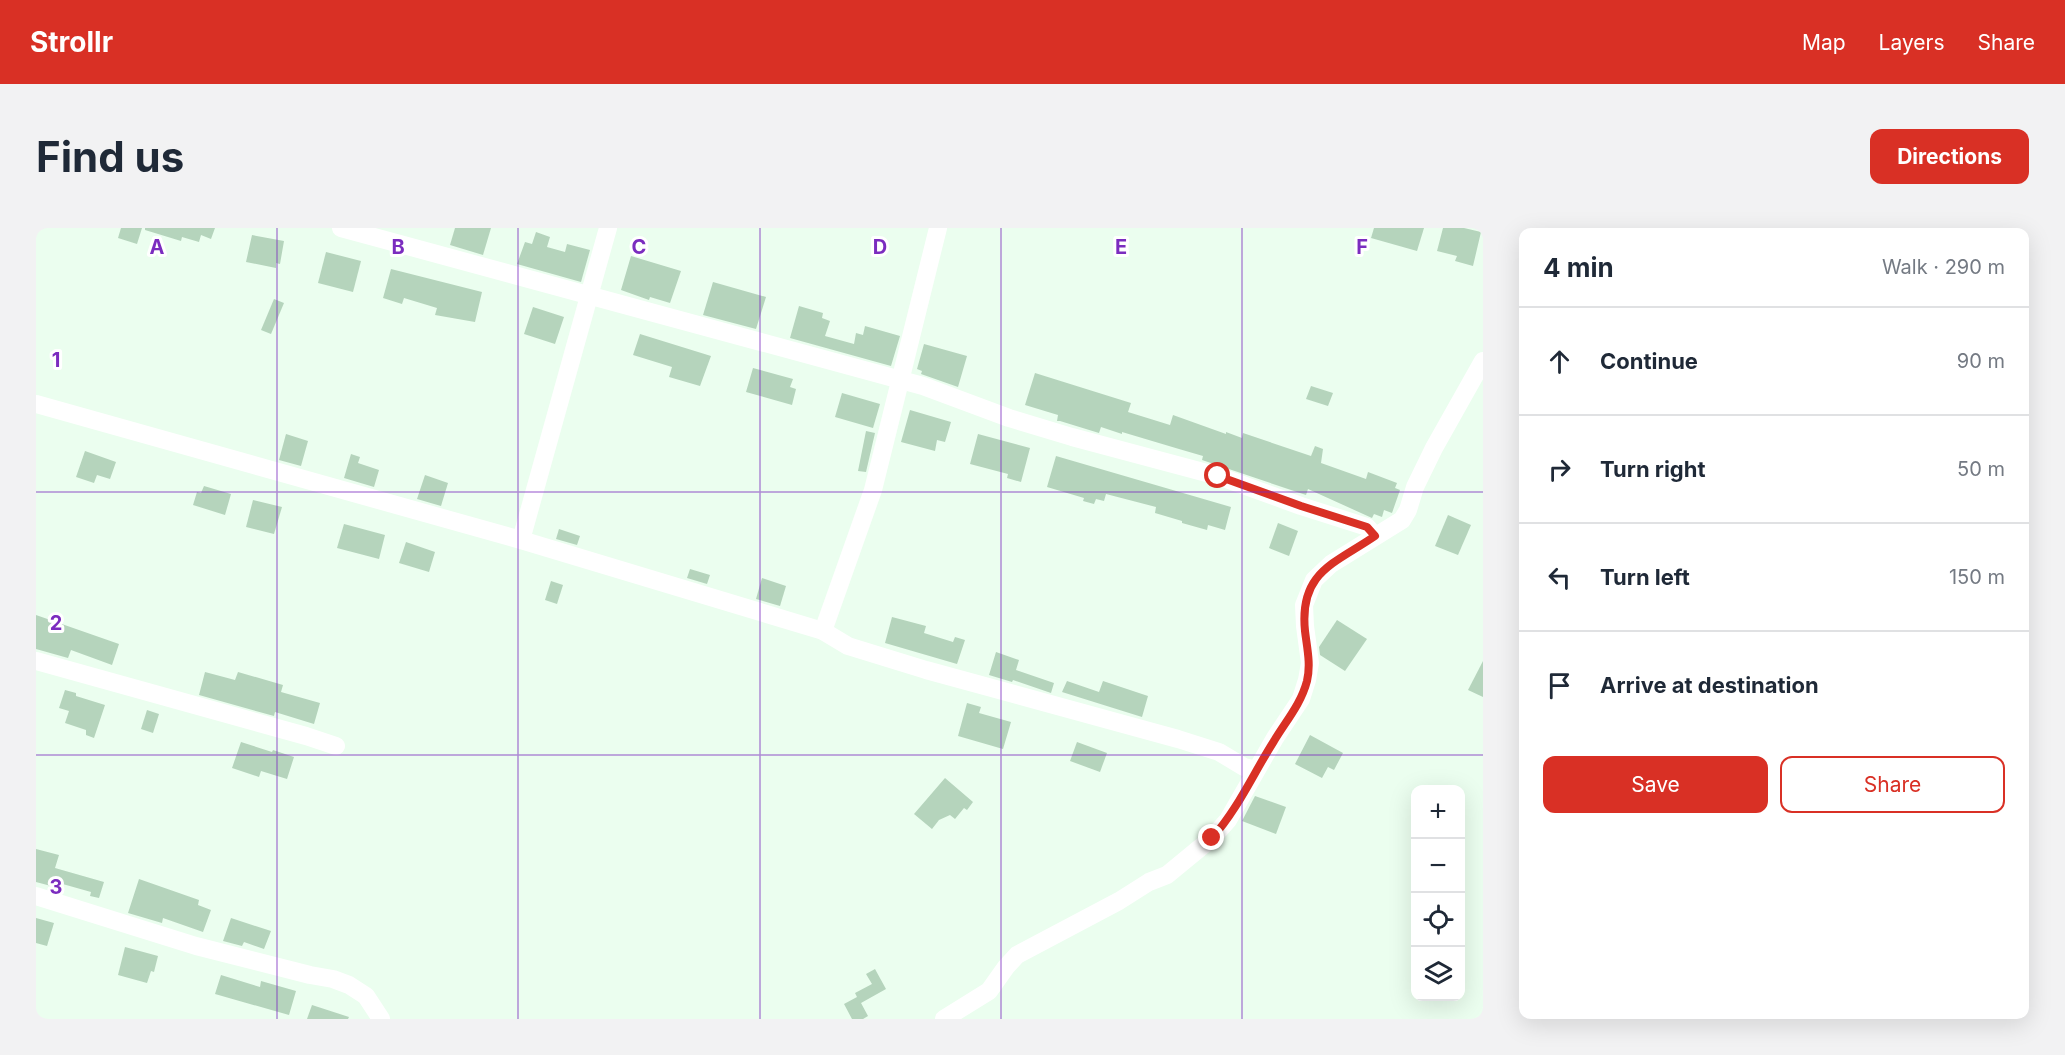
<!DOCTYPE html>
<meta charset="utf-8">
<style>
body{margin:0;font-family:Inter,sans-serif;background:#f2f2f3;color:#1f2937}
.controls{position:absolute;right:18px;bottom:18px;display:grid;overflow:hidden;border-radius:12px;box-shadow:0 6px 24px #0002}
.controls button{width:54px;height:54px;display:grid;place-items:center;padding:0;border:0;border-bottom:2px solid #e0e1e3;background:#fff;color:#1f2937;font:30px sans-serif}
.stop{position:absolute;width:18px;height:18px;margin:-14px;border:4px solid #d93025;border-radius:50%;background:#fff}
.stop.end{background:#d93025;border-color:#fff;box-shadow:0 2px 6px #0008}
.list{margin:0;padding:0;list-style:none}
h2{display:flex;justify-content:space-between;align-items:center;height:78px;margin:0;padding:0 24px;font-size:26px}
h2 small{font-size:20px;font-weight:400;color:#747a83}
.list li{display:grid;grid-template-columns:39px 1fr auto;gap:18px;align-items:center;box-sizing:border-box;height:108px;padding:0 24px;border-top:2px solid #e0e1e3}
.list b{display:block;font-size:22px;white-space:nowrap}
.list em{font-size:20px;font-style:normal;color:#747a83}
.actions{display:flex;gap:12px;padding:18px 24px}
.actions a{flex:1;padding:14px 0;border:2px solid #d93025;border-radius:12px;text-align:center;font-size:21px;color:#d93025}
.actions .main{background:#d93025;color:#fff}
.icon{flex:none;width:33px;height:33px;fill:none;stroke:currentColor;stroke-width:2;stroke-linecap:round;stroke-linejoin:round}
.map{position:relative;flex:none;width:1447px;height:791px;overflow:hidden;border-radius:12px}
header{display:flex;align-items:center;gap:36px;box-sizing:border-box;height:84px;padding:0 30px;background:#d93025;color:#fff}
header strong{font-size:28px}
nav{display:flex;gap:33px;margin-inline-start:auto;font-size:21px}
.intro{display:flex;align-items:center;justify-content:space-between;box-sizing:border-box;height:144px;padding:0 36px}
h1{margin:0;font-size:42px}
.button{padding:15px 27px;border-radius:12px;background:#d93025;color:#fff;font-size:21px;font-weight:700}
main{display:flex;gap:36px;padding:0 36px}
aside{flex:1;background:#fff;border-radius:12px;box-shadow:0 6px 24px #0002}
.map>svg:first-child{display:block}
.building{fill:#b5d4bc}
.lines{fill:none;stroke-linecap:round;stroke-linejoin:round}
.minor{stroke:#fff;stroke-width:18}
.route{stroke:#d93025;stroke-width:8}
.grid{fill:none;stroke:#7b2cbf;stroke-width:1.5;stroke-opacity:0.55}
.grid-label{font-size:20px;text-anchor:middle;font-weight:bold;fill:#7b2cbf;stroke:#fff;stroke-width:6;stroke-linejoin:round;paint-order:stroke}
</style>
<header>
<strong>Strollr</strong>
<nav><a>Map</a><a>Layers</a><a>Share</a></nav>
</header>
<div class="intro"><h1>Find us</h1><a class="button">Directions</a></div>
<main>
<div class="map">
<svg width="1447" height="791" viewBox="0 0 1447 791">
<rect width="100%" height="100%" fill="#ebfeef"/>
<g class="building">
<path d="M85,0H106L101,16L82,10Z"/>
<path d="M109,0H179L175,11L165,7L163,14L146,9L145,13L109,2Z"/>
<path d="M419,0H455L447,27L414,17Z"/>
<path d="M1338,0H1388L1381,23L1335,10Z"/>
<path d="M1407,0H1428L1445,4L1437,38L1419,33L1421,28L1401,23Z"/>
<path d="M500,4L514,9L511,19L529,24L531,16L554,22L545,54L481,36L489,14L496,16Z"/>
<path d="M216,7L248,13L244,36L240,35V40L210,34Z"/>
<path d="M290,24L325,33L317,64L282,55Z"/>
<path d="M595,28L645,43L634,75L614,69L613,72L585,62Z"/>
<path d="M355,41L446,64L439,94L399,87L401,80L368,70L366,76L347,70Z"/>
<path d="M677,54L730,69L720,101L667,87Z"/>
<path d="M238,71L248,75L235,106L225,102Z"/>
<path d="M763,78L787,85L786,90L794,93L789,108L818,116L820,105L827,107L829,98L864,108L855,138L754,110Z"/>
<path d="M497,79L528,89L519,116L488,106Z"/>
<path d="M604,106L675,128L664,158L633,149L636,139L597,127Z"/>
<path d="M888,116L931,128L922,159L885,146L886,143L881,141Z"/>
<path d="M717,140L757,151L754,159L760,161L756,177L710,164Z"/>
<path d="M999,145L1095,175L1092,184L1134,197L1137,187L1190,206V204L1206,210L1207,205L1275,228L1279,218L1287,221L1285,235L1330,251L1332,244L1361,255L1359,260L1364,262L1356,285L1348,282L1346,289L1338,286L1336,290L1272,261L1270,267L1166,232L1167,228L1143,221L1086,204V206L1065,199L1063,205L1024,193H1021L1022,187L989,177Z"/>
<path d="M1275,158L1297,165L1292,178L1270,171Z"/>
<path d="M806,165L844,176L837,200L799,189Z"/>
<path d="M874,182L915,194L909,214L901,212L899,223L865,214Z"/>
<path d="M830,203L839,205L830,244L822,243Z"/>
<path d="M250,206L272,213L265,238L243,232Z"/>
<path d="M942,206L994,220L985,254L971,250L972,246L934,236Z"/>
<path d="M49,223L80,234L74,251L61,247L58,255L40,249Z"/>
<path d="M315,226L324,229L322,235L343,242L338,259L308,250Z"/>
<path d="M1020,228L1195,279L1189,302L1172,297L1171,302L1146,295V293L1119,285L1120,279L1070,266L1068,273L1060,271L1058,276L1047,273L1048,270L1011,259Z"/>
<path d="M389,247L412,255L405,278L381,271Z"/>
<path d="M168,258L195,266L189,287L157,277L161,264L165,265Z"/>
<path d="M217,272L246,279L238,306L210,299Z"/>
<path d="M1412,287L1435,297L1422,327L1399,318Z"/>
<path d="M1242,295L1262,303L1253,328L1233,320Z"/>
<path d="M308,296L349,307L343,331L301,320Z"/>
<path d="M523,301L544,308L541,317L520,311Z"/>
<path d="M370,314L399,324L393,344L363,335Z"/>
<path d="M654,341L674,347L671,356L651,350Z"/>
<path d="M726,350L750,358L744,378L720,371Z"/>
<path d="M515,353L527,357L521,376L509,372Z"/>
<path d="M0,387L83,416L76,437L35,422L32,430L0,421Z"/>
<path d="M856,389L890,398L888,405L917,414L919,409L929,412L921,436L849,415Z"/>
<path d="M1301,392L1331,411L1309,443L1284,427L1283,419Z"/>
<path d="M960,424L983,432L980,442L1018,455L1015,465L977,452L976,454L953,447Z"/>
<path d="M1447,433V469L1432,462Z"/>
<path d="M169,444L199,452L202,444L247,457L245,464L284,475L278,496L239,484L238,488L163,467Z"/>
<path d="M1031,453L1063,464L1067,453L1112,468L1106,489L1026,464Z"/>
<path d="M29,462L40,465V468L69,477L58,510L50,507V502L29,495L33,483L23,480Z"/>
<path d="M931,475L945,479L943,485L975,494L967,521L922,508Z"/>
<path d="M111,482L123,486L117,505L105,501Z"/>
<path d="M1274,507L1307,525L1298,542L1292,539L1286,550L1259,536Z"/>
<path d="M205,514L236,524L237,522L258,529L251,551L225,543L223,549L196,540Z"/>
<path d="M1041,514L1071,525L1064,544L1034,533Z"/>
<path d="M909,550L937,574L931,582L928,580L919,591L914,587L903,592L896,601L878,586Z"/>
<path d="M1219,568L1250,579L1240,606L1206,593Z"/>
<path d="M0,621L23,627L19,640L68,654L63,670L54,668L55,664L16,653L15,658L0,654Z"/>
<path d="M103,651L163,672L162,677L175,682L167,704L127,690L126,695L92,685Z"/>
<path d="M0,690L18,695L11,718L0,715Z"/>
<path d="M195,690L235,703L228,721L208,714L206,718L187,713Z"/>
<path d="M89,719L122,728L118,744L115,743L111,755L82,747Z"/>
<path d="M839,741L850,761L825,775L832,788L827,791H816L808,776L821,769L819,765L836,756L830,746Z"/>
<path d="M185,747L224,759L225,753L260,763L253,787L179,766Z"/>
<path d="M276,777L313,789L312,791H271Z"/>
</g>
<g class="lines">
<g class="minor">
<path d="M305,0L887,158L973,190L1036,209L1182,248L1265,278L1331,299L1339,308"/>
<path d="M0,176L485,312L787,403L812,418L890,442L1142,511L1183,524L1208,539L1220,542"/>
<path d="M485,312L572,0"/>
<path d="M787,403L837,262L902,0"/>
<path d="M0,433L270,508L300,518"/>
<path d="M0,668L160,718L274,747L297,751L313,757L330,768L345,791"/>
<path d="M908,791L953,763L970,739L981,727L1083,673L1113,654L1131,647L1176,610L1192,592L1239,510L1265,471L1271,452L1274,435L1269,398L1268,377L1278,352L1295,336L1366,292L1372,282L1379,259L1398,220L1447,133"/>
</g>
</g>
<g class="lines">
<path class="route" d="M1176,610C1202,581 1217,546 1238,513C1250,493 1265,476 1271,453C1275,436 1271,420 1269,403C1263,344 1298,336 1339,308L1331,299L1265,278L1182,248"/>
</g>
<path class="grid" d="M241,0V791M482,0V791M724,0V791M965,0V791M1206,0V791M0,264H1447M0,527H1447"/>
<g class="grid-label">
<text x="121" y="26">A</text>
<text x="362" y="26">B</text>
<text x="603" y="26">C</text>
<text x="844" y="26">D</text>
<text x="1085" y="26">E</text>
<text x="1326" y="26">F</text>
<text x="20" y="139">1</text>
<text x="20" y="402">2</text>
<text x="20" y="666">3</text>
</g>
</svg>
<div class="controls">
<button>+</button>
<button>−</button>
<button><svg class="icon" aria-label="locate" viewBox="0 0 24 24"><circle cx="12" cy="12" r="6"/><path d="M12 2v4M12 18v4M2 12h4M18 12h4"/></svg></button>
<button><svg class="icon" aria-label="layers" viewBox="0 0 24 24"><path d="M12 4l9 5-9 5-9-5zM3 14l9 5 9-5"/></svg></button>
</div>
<div class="stop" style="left:1182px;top:248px"></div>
<div class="stop end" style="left:1176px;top:610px"></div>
</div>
<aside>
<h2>4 min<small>Walk · 290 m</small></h2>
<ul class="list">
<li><svg class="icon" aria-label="ahead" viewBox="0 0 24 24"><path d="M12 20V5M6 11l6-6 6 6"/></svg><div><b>Continue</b></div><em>90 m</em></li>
<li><svg class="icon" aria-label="right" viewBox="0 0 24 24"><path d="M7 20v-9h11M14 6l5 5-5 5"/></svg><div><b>Turn right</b></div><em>50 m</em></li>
<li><svg class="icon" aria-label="left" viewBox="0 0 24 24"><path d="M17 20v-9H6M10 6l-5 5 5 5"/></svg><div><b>Turn left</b></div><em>150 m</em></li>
<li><svg class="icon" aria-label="arrive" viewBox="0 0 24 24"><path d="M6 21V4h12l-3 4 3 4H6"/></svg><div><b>Arrive at destination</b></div></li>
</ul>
<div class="actions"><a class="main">Save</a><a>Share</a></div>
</aside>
</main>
